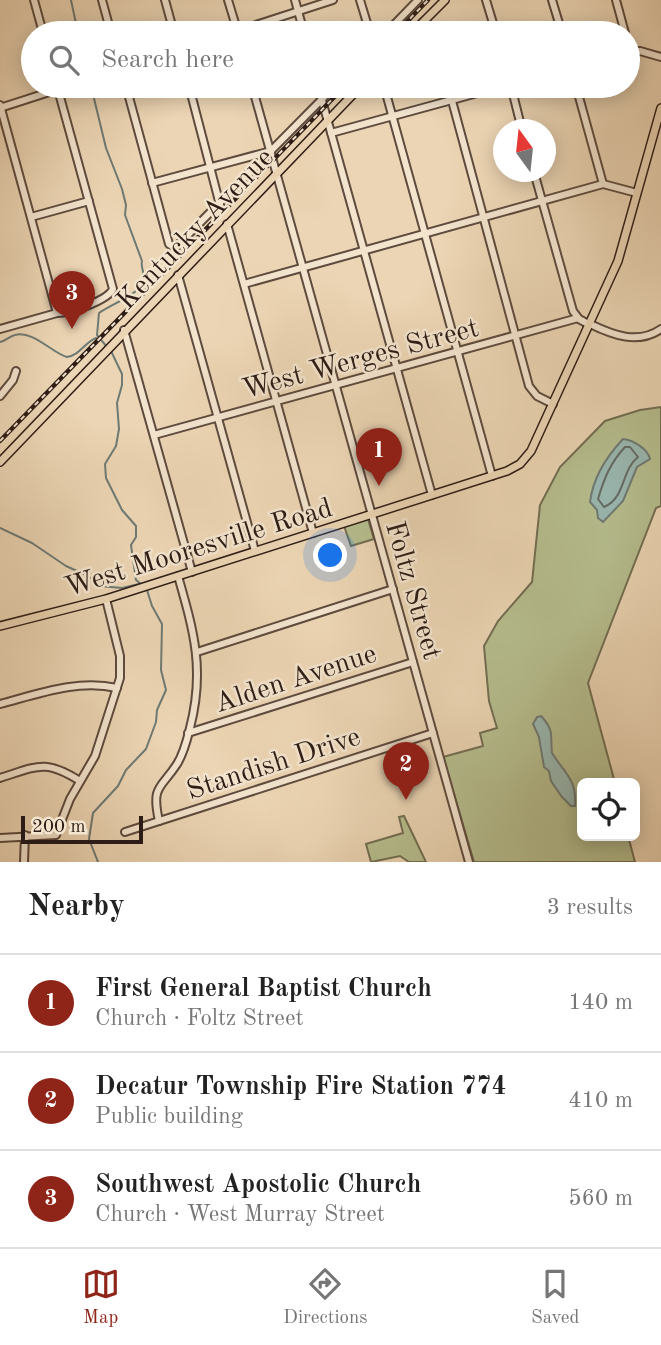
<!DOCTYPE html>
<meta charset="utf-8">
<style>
body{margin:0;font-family:"Old Standard TT",serif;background:#f2f2f2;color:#222}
.controls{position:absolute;right:21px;bottom:21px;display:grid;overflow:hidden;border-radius:10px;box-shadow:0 4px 18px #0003}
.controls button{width:63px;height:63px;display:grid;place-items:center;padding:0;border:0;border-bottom:2px solid #e0e0e0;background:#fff;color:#222;font:35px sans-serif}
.compass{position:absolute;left:493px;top:119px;width:63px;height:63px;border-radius:50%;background:#fff;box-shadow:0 4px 18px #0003;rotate:345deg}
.scale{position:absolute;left:21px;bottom:18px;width:122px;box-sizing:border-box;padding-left:7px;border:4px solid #2e1d16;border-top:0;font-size:19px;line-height:24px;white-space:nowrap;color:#2e1d16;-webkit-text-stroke:5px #f3e4ce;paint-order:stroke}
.you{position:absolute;left:331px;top:556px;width:24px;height:24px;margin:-18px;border:5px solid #fff;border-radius:50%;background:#1a73e8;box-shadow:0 0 0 10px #1a73e833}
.badge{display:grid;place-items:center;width:46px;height:46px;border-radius:50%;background:#8f2418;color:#fff;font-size:23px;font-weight:700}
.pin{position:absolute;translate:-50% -58px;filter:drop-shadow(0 2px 4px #0008)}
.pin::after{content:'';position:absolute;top:37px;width:24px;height:21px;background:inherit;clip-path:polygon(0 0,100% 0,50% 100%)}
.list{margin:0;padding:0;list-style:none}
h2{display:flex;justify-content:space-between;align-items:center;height:91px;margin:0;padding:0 28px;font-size:30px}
h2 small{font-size:23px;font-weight:400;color:#767676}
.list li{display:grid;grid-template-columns:46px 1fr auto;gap:21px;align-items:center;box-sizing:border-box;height:98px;padding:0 28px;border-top:2px solid #e0e0e0}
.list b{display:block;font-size:26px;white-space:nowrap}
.list p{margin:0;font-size:23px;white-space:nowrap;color:#767676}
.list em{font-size:23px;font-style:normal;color:#767676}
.icon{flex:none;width:38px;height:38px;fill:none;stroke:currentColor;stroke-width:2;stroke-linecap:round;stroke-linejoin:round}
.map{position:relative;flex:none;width:661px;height:862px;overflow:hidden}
.search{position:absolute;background:#fff;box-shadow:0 4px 18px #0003;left:21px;right:21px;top:21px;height:77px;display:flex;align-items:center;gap:18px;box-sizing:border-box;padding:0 24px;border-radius:38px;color:#767676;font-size:26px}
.sheet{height:385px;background:#fff}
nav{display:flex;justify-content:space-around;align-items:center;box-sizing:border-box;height:98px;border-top:2px solid #e0e0e0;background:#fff;font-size:19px;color:#767676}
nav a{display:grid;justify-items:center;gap:4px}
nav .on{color:#8f2418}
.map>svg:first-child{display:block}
.green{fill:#b6be8f;stroke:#726e52;stroke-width:2}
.water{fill:#99b8b2;stroke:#6e7a74;stroke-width:2}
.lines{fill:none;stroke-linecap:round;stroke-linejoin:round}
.shore{stroke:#646a64;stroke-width:2}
.stream{stroke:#6e7a74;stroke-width:2}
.minor-casing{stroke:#5e4b3e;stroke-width:10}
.major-casing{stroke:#2e1d16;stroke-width:10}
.minor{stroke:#f3e4ce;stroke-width:6}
.major{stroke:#ecd5b4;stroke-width:7}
.rail-casing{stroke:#2e1d16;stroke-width:4.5}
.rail{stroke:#f3e4ce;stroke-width:2;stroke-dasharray:5;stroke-linecap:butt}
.labels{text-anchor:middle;stroke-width:5;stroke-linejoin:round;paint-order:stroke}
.street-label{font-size:28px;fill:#2e1d16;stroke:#f3e4ce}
</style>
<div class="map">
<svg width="661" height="862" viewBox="0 0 661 862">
<rect width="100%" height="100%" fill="#ecd5b4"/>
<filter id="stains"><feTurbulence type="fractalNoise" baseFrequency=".00286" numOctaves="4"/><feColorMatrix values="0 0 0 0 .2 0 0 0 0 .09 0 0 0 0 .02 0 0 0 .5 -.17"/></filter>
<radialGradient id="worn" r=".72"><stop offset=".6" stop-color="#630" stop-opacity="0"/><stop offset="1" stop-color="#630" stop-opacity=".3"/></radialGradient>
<g class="green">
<path d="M661,407V506L656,508L588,683L615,783H582V836H628L635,862H474L443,757L483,746L480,733L497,728L489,701L484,646L498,621L532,582L540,505L560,467L605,421L640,410Z"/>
<path d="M368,519L374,539L351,546L344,526Z"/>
<path d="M404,816L426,862H409L400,856L371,862L366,844L403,833L399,817Z"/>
</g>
<g class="water">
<path d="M623,439C633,440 648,449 650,459L637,467L623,501L603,522L598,518L597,510L590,502C593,478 607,456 623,439Z"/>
<path d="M541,716C555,731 550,736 552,753C565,774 577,779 575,806H571L562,797L551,781L549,771L544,767L539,737L533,724L537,717Z"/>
</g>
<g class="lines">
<path class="shore" d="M625,447H630L638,457C621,470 626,498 604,507L598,499C604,479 610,463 625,447Z"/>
<g class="stream">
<path d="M71,0L78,33"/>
<path d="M91,86L106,148L122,189L126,205L125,215L142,261C140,269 147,276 143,283C137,295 110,305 99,313L97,335L107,347"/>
<path d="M0,342C6,341 10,336 15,335C33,330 52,353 67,357C80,355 84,343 96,338"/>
<path d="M111,351L122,374V385L117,403L119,429L116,446L105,464L106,478L122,510L136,526V537L131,545L136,580L141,584"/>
<path d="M0,528L32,543L66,566L88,576L100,586L122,588L139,584"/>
<path d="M98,862L89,839L93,813L118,786L126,770L146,749L156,722L157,710L166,690L161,670L162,624L152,606L147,590"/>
</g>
<g class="minor-casing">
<g id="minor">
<path d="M34,0L43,33"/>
<path d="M102,0L111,33"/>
<path d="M165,0L174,33"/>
<path d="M228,0L238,33"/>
<path d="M295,0L304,33"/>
<path d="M360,0L370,33"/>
<path d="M486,0L496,33"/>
<path d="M552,0L562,33"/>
<path d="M616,0L625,33"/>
<path d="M423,22L434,33"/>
<path d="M231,33L333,0"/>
<path d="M386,33L418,0"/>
<path d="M628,51H640L661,57"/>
<path d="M126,86L169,244L175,248L335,86"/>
<path d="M189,86L220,205"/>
<path d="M252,86L469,862"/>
<path d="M318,86L432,495"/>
<path d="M384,86L492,476"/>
<path d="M448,86L529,386L537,396L553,404"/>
<path d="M511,86L522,130"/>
<path d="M576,86L603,184"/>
<path d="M0,105L57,313"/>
<path d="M0,108L68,86"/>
<path d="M331,133L503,86"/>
<path d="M534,172L573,311L579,319L590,325"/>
<path d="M152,183L271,151"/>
<path d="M31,217L89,201"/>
<path d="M227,224L313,533"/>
<path d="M178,275L255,551"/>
<path d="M244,284L603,184L637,193"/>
<path d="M590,324C613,335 638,345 661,329"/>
<path d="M0,329L57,313C70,313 107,301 113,289L57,86"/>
<path d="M124,330L192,572"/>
<path d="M0,396L13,380L16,371"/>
<path d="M154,435L578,318"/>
<path d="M197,652L393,589"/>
<path d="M0,704C38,694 77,679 117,688"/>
<path d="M188,733L413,662"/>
<path d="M0,778C38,766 45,759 80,781"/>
<path d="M159,821C151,785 161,789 177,764C184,753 187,740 190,728C205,670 194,632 178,576"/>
<path d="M125,832L433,733"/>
<path d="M0,838L56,835L70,799L95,756L120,678V656L106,599"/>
<path d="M24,862L25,835"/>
</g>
</g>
<g class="major-casing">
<g id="major">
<path d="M412,33L445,0"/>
<path d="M0,462L361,86"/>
<path d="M0,626L106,599L507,471L520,464L531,451L618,261L661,108"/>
</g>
</g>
<use href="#minor" class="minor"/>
<use href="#major" class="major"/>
<g class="rail-casing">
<g id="rail">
<path d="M396,33L428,0"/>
<path d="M0,441L345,86"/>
</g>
</g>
<use href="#rail" class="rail"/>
</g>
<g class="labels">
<g class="street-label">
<text transform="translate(194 228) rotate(-46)" y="10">Kentucky Avenue</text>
<text transform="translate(360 357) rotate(-15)" y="10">West Werges Street</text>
<text transform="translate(198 546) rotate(-17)" y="10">West Mooresville Road</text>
<text transform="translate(415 590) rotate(74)" y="10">Foltz Street</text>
<text transform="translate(295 677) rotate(-18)" y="10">Alden Avenue</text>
<text transform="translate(273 762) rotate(-18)" y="10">Standish Drive</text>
</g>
</g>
<rect width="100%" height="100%" filter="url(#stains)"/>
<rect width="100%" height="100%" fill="url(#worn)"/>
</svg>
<div class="controls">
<button><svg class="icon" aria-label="locate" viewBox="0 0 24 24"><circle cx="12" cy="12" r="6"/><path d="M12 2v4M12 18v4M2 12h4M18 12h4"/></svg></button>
</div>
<svg class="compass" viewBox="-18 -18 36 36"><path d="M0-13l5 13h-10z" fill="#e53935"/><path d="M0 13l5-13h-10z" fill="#767676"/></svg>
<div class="scale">200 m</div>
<div class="you"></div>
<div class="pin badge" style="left:379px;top:486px">1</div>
<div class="pin badge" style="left:406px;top:800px">2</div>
<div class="pin badge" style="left:72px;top:329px">3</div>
<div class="search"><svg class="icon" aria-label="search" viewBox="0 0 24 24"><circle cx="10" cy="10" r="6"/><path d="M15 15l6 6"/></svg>Search here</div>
</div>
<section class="sheet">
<h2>Nearby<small>3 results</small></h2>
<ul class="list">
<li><span class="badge">1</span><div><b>First General Baptist Church</b><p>Church · Foltz Street</p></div><em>140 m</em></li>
<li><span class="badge">2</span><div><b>Decatur Township Fire Station 774</b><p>Public building</p></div><em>410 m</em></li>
<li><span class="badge">3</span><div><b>Southwest Apostolic Church</b><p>Church · West Murray Street</p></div><em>560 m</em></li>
</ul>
</section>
<nav>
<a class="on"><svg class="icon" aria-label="map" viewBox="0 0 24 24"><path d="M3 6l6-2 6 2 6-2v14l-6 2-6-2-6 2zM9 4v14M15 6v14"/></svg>Map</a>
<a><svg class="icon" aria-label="directions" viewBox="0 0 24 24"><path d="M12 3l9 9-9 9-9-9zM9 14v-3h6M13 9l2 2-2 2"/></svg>Directions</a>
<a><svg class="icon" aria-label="saved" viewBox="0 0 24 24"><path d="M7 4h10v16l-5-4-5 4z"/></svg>Saved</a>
</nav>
